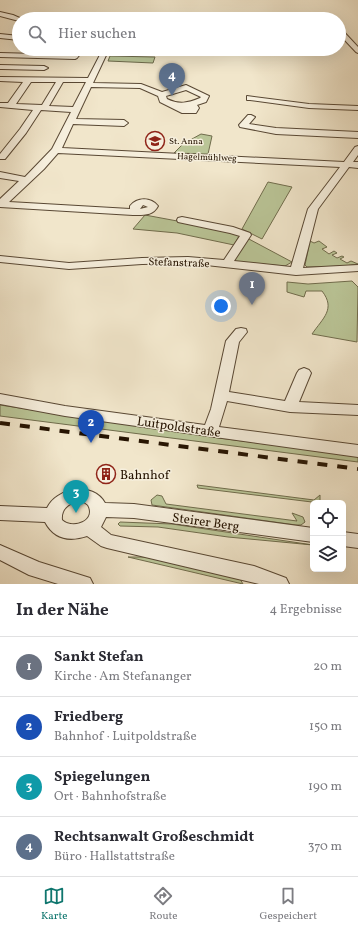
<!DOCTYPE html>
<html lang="de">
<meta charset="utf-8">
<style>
body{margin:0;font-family:Vollkorn,serif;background:#f7f7f7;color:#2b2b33}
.controls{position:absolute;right:12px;bottom:12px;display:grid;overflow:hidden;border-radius:6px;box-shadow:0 4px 16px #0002}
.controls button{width:36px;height:36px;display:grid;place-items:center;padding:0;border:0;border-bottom:1px solid #e1e1e2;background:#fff;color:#2b2b33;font:20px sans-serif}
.you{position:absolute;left:221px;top:306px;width:14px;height:14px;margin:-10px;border:3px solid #fff;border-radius:50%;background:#1a73e8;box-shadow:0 0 0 6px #1a73e833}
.badge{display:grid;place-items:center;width:26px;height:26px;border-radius:50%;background:#0f766e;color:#fff;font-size:13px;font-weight:700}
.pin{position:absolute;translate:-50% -33px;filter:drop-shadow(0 1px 2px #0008)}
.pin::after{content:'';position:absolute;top:21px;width:14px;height:12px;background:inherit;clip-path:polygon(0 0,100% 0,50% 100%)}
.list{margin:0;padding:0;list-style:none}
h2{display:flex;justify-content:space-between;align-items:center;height:52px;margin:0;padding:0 16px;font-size:17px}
h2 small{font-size:13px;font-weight:400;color:#7c7c81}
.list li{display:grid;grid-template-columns:26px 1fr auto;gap:12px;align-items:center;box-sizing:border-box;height:60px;padding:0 16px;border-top:1px solid #e1e1e2}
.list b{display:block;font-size:15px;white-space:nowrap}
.list p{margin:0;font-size:13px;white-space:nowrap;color:#7c7c81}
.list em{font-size:13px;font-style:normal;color:#7c7c81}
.icon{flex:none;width:22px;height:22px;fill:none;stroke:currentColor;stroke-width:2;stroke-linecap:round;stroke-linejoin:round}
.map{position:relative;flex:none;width:358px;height:584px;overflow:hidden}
.search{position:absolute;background:#fff;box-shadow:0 4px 16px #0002;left:12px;right:12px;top:12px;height:44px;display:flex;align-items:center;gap:10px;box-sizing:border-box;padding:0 14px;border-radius:22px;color:#7c7c81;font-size:15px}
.sheet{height:292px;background:#fff}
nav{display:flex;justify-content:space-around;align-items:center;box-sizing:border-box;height:56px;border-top:1px solid #e1e1e2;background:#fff;font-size:11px;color:#7c7c81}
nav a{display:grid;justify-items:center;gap:2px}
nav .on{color:#0f766e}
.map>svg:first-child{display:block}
.green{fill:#bac597;stroke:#706c4c}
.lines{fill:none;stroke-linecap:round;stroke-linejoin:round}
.minor-casing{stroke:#594834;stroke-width:2}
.minor{fill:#f6efdd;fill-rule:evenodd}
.rail{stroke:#261402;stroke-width:4;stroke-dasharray:10 10;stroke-linecap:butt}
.labels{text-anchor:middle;stroke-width:3;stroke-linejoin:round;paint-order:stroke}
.far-poi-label{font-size:9px;fill:#261402;stroke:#f6efdd;text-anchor:start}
.far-street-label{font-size:9px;fill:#261402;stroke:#f6efdd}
.street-label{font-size:11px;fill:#261402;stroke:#f6efdd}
.near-street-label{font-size:13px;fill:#261402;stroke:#f6efdd}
.near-poi-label{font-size:13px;fill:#261402;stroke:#f6efdd;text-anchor:start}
</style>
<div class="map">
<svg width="358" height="584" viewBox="0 0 358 584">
<rect width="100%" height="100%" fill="#f1e6cb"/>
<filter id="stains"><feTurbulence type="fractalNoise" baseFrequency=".005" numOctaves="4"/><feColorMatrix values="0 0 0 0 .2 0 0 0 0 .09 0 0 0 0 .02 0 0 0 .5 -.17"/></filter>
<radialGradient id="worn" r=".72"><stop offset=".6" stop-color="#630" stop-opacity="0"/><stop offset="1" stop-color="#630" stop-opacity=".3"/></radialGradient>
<g class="green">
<path d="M110,56L155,57L153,63L108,61Z"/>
<path d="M201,134L212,136L208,154L174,153L183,144Z"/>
<path d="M268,182L292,187L262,239L242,229Z"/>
<path d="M145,215L231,231L239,236L234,245L177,233L133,229Z"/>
<path d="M247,238L292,262L285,266L236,262L235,259Z"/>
<path d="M310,241L314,243L319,241L327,247L322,249L329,254L334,251L337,253L332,255L337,258L342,256L344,257L340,259L347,263L351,261L358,264L345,266L307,267L305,265Z"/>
<path d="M352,281L358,287L357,342L312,334C323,318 336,309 322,291H306L304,297L287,292V282L308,284Z"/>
<path d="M0,405L219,438L358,456V462L0,416Z"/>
<path d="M197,485L314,500L320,495V503L198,488Z"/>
<path d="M157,495L162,496L166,504L297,521L292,513L303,517L305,522L301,525H296L152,505L151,500Z"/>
<path d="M120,522L172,524L313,545L228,537L158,527L120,526L118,524Z"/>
<path d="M128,557H148L240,579L243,584Z"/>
</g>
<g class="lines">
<g class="minor-casing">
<g id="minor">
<path d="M0,12L13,15L22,19H19V21L0,16Z"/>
<path d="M339,31H343L358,47V53L356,52L339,34Z"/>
<path d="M0,34L19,36V40L0,38Z"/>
<path d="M103,49H109L93,83L141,84L162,92L186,85L209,96L206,102L197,105L199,108L196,113H182L160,102L158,96L140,88L91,87L76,119L124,120L128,123L124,126L73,124L62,148L344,162L355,147L358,146V155L353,162H358V168L349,167L318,209L303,268L358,265V271L296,275L188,263L142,264L69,269L0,262V256L69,263L142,258L188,257L224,260L240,236L230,233L178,222L177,220L178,218L182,217L233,227L250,233L251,235L234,261L291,267L308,209L340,167L58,153L44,169L9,202L130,209V206C137,197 151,197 158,206C153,216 143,215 133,215L0,207V199L19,181L0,178V172L25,177L52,149L71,112L41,110L26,133L5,159H0V154L20,129L33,110L0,107V103H8L23,82L0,81V77L88,78ZM31,82H56L42,105L16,104ZM63,82H86L73,107L49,106ZM186,90L201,97L200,98C188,103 179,105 167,99L166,96ZM143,205L148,207L140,209Z"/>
<path d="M78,51L81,53L77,58L75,59L0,57V53L73,55Z"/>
<path d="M0,65L44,66L48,68L44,70L2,69H0Z"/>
<path d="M247,96L309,104L358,106V110L309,108L250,100H247Z"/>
<path d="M248,115H251L255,117L249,124L276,128L358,132V138L276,134L240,127L239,125Z"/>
<path d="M241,328L246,329L247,332L239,342L229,392L285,401L297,373L299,370L304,368L309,370L311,373L299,402L358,405V415L290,412L227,401L219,427L358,445V457L65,416L0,404V394L65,406L205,425L211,409L226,341L236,329Z"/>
<path d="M75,488C88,490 98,491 105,503L134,504L313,528V542L134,518L106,517L101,527L111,535L254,566L286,578L289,584H259L107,548L101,546L87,536C69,542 54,539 45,522L0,520V506L47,508C53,496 63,493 75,488ZM75,502H84L88,505C97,521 73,530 62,520C61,511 66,505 75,502Z"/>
<path d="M343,532L358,534V548L343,546Z"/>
<path d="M0,545L39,562L90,578L93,584H58L29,575L0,560Z"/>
</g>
</g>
<use href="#minor" class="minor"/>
<path class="rail" d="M0,423L358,469"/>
</g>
<defs>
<g id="school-ring" transform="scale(1)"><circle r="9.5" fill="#f6efdd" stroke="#8f2418" stroke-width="1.5"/><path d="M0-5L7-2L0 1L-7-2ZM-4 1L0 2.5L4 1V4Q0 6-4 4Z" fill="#8f2418"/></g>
<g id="building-ring" transform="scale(1)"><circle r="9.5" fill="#f6efdd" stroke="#8f2418" stroke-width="1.5"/><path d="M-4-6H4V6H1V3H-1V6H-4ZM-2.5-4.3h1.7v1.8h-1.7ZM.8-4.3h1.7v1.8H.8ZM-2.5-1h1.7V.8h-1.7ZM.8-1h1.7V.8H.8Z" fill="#8f2418"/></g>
</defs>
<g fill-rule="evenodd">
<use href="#school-ring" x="155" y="141"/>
<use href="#building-ring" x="106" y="474"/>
</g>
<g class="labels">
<g class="far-poi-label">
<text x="169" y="144">St. Anna</text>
</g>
<g class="far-street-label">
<text transform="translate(207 157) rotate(2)" y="3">Hagelmühlweg</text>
</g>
<g class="street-label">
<text transform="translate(179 262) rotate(2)" y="4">Stefanstraße</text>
</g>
<g class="near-street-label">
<text transform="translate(179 426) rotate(8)" y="5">Luitpoldstraße</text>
<text transform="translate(206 521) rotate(8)" y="5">Steirer Berg</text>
</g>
<g class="near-poi-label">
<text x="120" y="479">Bahnhof</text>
</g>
</g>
<rect width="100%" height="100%" filter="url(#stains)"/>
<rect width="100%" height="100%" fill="url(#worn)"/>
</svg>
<div class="controls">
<button><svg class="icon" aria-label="locate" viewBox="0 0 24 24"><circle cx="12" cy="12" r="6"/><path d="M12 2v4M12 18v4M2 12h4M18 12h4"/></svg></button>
<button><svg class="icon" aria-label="layers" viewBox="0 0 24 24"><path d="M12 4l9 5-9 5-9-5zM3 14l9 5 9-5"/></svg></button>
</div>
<div class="you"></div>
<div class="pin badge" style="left:252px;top:305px;background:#6b7280">1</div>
<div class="pin badge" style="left:91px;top:443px;background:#1a4fb4">2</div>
<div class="pin badge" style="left:76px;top:513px;background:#0f9aa8">3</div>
<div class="pin badge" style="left:172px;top:96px;background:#5c6f8a">4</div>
<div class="search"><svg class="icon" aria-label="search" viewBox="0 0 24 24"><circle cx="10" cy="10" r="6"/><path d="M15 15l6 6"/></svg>Hier suchen</div>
</div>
<section class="sheet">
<h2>In der Nähe<small>4 Ergebnisse</small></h2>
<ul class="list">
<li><span class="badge" style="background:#6b7280">1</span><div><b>Sankt Stefan</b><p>Kirche · Am Stefananger</p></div><em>20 m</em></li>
<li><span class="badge" style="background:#1a4fb4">2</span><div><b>Friedberg</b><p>Bahnhof · Luitpoldstraße</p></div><em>150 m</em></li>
<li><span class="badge" style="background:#0f9aa8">3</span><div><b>Spiegelungen</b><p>Ort · Bahnhofstraße</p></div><em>190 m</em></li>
<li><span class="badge" style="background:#5c6f8a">4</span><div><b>Rechtsanwalt Großeschmidt</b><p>Büro · Hallstattstraße</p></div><em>370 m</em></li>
</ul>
</section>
<nav>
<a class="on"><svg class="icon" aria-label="map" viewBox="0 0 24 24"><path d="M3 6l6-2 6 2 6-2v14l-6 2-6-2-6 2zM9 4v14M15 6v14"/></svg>Karte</a>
<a><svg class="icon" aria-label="directions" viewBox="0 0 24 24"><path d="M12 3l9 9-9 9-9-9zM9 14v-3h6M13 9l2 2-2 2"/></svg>Route</a>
<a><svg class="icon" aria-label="saved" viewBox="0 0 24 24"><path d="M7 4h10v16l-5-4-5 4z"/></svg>Gespeichert</a>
</nav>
